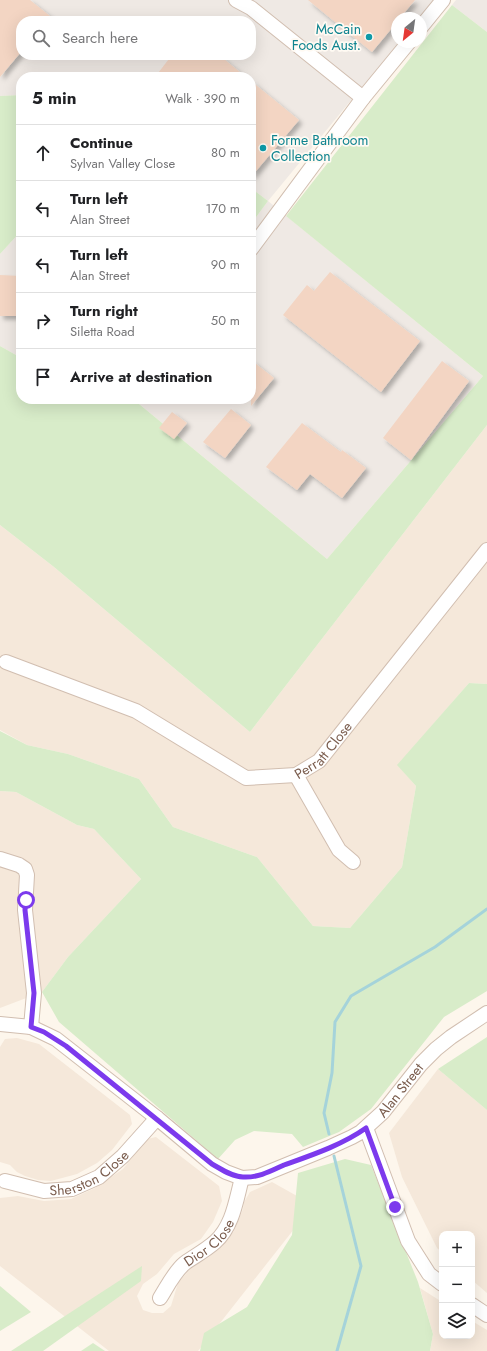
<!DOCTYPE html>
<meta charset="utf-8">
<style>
body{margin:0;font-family:Jost,sans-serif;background:#f6f6f6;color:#202124}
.controls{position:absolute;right:12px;bottom:12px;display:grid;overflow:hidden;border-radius:8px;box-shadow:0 4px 16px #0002}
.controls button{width:36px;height:36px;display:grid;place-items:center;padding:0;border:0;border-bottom:1px solid #e0e0e0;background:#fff;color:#202124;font:20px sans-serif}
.compass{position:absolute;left:391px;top:12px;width:36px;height:36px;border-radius:50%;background:#fff;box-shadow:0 4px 16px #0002;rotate:209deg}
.stop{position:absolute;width:12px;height:12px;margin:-9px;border:3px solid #7c3aed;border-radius:50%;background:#fff}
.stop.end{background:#7c3aed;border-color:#fff;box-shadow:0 1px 4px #0008}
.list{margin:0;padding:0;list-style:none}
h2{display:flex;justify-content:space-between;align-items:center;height:52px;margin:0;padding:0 16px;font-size:17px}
h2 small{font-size:13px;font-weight:400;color:#757577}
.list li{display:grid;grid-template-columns:26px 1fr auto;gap:12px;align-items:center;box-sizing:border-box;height:56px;padding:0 16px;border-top:1px solid #e0e0e0}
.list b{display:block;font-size:15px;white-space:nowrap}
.list p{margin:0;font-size:13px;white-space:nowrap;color:#757577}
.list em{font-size:13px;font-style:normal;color:#757577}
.icon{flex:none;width:22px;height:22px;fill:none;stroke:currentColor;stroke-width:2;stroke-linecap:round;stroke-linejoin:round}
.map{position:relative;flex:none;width:487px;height:1351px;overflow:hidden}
.search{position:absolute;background:#fff;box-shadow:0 4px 16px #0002;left:16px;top:16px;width:240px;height:44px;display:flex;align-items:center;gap:10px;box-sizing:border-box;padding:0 14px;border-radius:16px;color:#757577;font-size:15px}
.panel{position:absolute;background:#fff;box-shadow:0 4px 16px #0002;left:16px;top:72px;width:240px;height:332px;border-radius:16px}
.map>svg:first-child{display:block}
.residential{fill:#f5e8da}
.industrial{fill:#efe9e4;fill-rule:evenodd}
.green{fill:#d8ecc9}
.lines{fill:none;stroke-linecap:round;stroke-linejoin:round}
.stream{stroke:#a5d3da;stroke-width:3}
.building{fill:#f3d5c3;filter:url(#shadow)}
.minor-casing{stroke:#d1beb0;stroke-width:16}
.minor{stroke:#fff;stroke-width:14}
.route{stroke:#7c3aed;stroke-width:5}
.culture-dot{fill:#0f9aa8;stroke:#fffaf3;stroke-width:1.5}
.labels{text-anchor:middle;stroke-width:3.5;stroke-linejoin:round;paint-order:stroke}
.culture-label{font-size:14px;fill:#0d838f;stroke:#fffaf3;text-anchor:end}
.street-label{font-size:14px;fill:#7a5c4d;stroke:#fffaf3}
</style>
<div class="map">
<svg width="487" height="1351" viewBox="0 0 487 1351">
<defs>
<filter id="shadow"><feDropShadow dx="3.5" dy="3.5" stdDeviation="2" flood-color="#0004"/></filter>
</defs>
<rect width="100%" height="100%" fill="#fdf6ec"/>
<g class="residential">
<path d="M487,425V684L469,683L398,765L416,786L402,867L350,928L313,926L257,857L173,827L139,779L68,754L27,745L0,730V525L54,567L250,732Z"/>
<path d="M0,791L16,792L77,825L94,829L141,879L68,957L42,992L0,1008Z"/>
<path d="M17,1038L39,1044L130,1115L132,1124L112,1150L97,1163L77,1174L51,1181L38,1180L25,1176L17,1172L10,1165L0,1162V1047L5,1039Z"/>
<path d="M438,1069L487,1110V1293L472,1280V1234H442V1252L437,1248L402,1177L389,1133Z"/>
<path d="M156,1137L219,1186L222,1201L213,1222L201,1239L174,1254L157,1274L143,1284L137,1296L143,1310L152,1313H163L171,1306L178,1283L191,1268L209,1257L222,1246L234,1231L243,1209L244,1202L250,1192L272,1182L313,1205L198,1351H109L0,1266V1198L18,1196L44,1201L71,1199L95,1188L123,1169L147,1139Z"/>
<path d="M420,1288L442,1302V1336H472V1321L487,1330V1351H430L433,1334Z"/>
</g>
<g class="industrial">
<path d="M0,0H434L419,18H397V42H399L268,201L483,376L327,559L133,399H251V224L268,201L251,188V77H21V95L0,96ZM21,21H251V55H21Z"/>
<path d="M456,0H487V32L452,5Z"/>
<path d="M21,231V356L16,355L0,346V254Z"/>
</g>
<g class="green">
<path d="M452,5L487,32V425L250,732L54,567L0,525V346L16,355L21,356V399H133L327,559L483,376L286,216Z"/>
<path d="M21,95V231L0,254V96Z"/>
<path d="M251,188L268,201L251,224Z"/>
<path d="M469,683L487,684V991L444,1017L371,1109L339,1132L303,1147L292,1134L254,1131L235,1140L218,1159L59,1022L42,992L68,957L141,879L94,829L77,825L16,792L0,791V731L27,745L68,754L139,779L173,827L257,857L313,926L350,928L402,867L416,786L397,765Z"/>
<path d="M487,1037V1110L438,1069Z"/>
<path d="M345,1159L371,1165L418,1282L433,1334L430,1351H200L204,1333L247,1307L292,1235L298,1173Z"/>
<path d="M142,1266L141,1281L43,1351H11Z"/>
<path d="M0,1286L31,1312L0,1331Z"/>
<path d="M93,1343L105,1351H81Z"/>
</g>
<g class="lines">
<g class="stream">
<path d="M329,1134L324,1113L332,1073L335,1022L351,996L435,947L487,909"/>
<path d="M334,1156L361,1266L337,1351"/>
</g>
</g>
<g class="building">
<path d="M0,0H30L50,16L46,21H21V52L0,77Z"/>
<path d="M308,0H415L400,18H397V22L372,52Z"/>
<path d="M172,55H219L246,77H155Z"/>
<path d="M251,81L299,120L251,177Z"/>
<path d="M330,272L420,341L381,392L283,315L307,285L314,291Z"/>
<path d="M0,275L21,276V316H0Z"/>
<path d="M251,360L274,378L251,406Z"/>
<path d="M442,361L469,381L411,460L383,438Z"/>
<path d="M231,409L251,425L225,458L203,442Z"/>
<path d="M172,412L187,423L174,439L159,428Z"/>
<path d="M302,423L341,452L342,450L366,468L342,498L310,474L297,490L266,467Z"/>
</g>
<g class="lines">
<g class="minor-casing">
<g id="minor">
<path d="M236,0L251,8L363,98"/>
<path d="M421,27L443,0"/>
<path d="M251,249L363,98L409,42"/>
<path id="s1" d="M6,662L136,711L246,778L296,775L319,761L487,550"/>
<path d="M296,775L339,850L353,862"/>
<path d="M0,859L19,865L25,869L27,875L25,910L34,993L31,1027"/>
<path id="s2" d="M0,1024L31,1027L56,1039L157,1118L212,1164L226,1172L242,1178L257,1177L328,1148L352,1137L361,1132L383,1112L421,1064L436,1049L451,1037L487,1013"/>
<path d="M366,1128L408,1241L429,1274L442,1284"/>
<path id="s3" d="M5,1181L44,1191L72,1189L99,1177L123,1156L157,1118"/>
<path id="s4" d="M160,1298C167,1287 174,1272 185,1263C195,1256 206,1250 215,1242C233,1226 236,1200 242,1178"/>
<path d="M472,1305L487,1315"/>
</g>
</g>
<use href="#minor" class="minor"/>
</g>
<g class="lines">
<path class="route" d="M26,900L25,910L34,993L31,1027L44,1032L66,1046L212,1164C221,1169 232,1177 243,1177C258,1178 271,1171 284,1165C312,1155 342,1145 366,1128L395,1207"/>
</g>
<g class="culture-dot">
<circle cx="369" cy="37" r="4"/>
<circle cx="263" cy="148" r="4"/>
</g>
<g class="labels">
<g class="culture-label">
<text x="361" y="34">McCain<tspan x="361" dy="16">Foods Aust.</tspan></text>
<text x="271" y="145" text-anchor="start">Forme Bathroom<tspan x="271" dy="16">Collection</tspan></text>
</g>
<g class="street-label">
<text dy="5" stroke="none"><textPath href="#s1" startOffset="355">Perratt Close</textPath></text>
<text dy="5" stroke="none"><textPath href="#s2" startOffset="478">Alan Street</textPath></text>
<text dy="5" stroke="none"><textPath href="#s3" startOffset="90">Sherston Close</textPath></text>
<text dy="5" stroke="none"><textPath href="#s4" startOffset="75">Dior Close</textPath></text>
</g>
</g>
</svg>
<div class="controls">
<button>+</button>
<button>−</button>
<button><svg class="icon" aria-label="layers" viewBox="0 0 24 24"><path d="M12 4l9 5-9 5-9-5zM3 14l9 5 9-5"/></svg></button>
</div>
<svg class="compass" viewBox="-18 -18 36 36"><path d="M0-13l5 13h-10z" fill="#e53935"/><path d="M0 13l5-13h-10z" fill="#757577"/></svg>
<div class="stop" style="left:26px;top:900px"></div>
<div class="stop end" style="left:395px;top:1207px"></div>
<div class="search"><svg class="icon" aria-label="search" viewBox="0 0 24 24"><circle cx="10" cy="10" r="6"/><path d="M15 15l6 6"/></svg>Search here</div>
<section class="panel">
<h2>5 min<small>Walk · 390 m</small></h2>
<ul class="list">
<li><svg class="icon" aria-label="ahead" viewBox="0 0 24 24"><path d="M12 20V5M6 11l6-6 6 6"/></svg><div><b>Continue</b><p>Sylvan Valley Close</p></div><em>80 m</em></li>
<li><svg class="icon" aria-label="left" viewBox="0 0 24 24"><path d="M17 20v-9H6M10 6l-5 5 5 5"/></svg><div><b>Turn left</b><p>Alan Street</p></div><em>170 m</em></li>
<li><svg class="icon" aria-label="left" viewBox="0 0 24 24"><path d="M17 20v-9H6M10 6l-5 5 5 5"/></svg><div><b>Turn left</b><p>Alan Street</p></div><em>90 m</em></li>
<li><svg class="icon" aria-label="right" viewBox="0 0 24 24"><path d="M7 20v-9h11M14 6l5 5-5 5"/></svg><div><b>Turn right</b><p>Siletta Road</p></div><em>50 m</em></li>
<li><svg class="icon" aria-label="arrive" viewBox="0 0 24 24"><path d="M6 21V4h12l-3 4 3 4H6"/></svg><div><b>Arrive at destination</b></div></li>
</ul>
</section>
</div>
